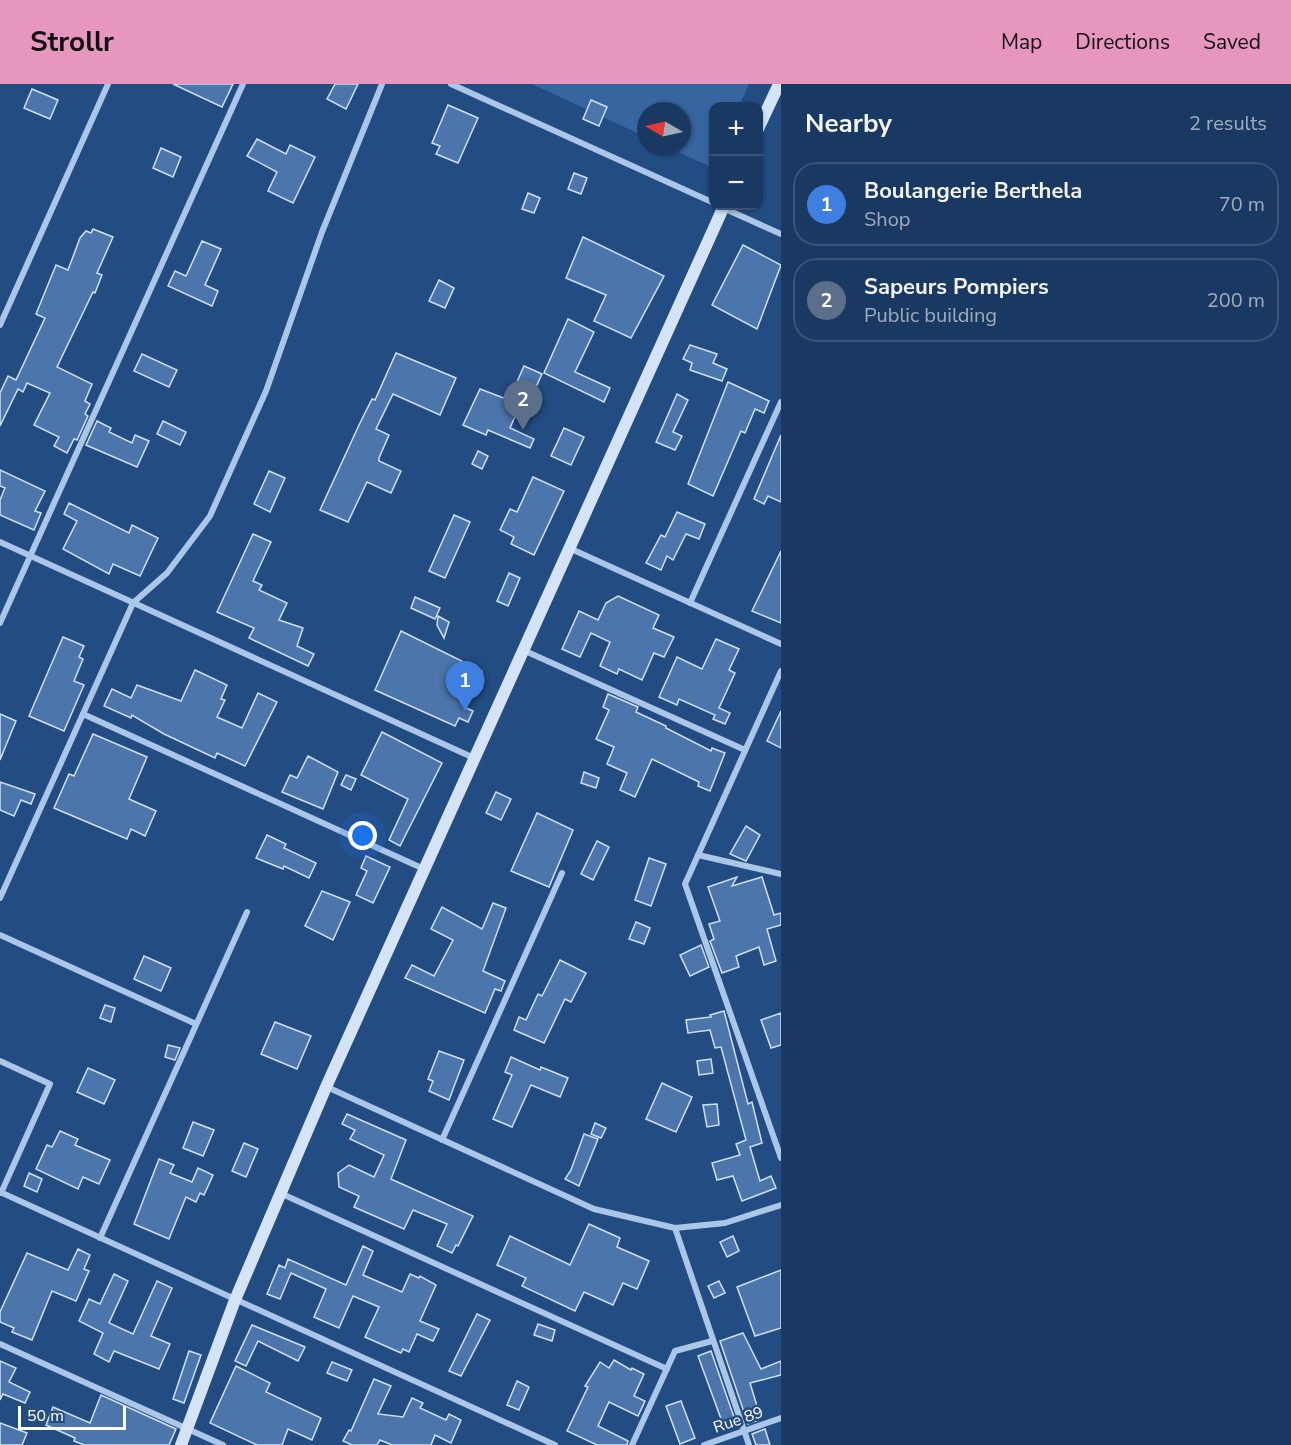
<!DOCTYPE html>
<meta charset="utf-8">
<style>
body{margin:0;font-family:"Nunito Sans",sans-serif;background:#234068;color:#f1f3f6}
.controls{position:absolute;right:18px;top:18px;display:grid;overflow:hidden;border-radius:12px;box-shadow:0 2px 4px #0004}
.controls button{width:54px;height:54px;display:grid;place-items:center;padding:0;border:0;border-bottom:2px solid #385377;background:#1a3962;color:#f1f3f6;font:30px sans-serif}
.compass{position:absolute;left:637px;top:18px;width:54px;height:54px;border-radius:50%;background:#1a3962;box-shadow:0 2px 4px #0004;rotate:279deg}
.scale{position:absolute;left:18px;bottom:15px;width:108px;box-sizing:border-box;padding-left:6px;border:3px solid #fff;border-top:0;font-size:16px;line-height:21px;white-space:nowrap;color:#fff;-webkit-text-stroke:4px #234c82;paint-order:stroke}
.you{position:absolute;left:363px;top:752px;width:21px;height:21px;margin:-15px;border:4px solid #fff;border-radius:50%;background:#1a73e8;box-shadow:0 0 0 9px #1a73e833}
.badge{display:grid;place-items:center;width:39px;height:39px;border-radius:50%;background:#e797bd;color:#fff;font-size:20px;font-weight:700}
.pin{position:absolute;translate:-50% -50px;filter:drop-shadow(0 2px 3px #0008)}
.pin::after{content:'';position:absolute;top:32px;width:21px;height:18px;background:inherit;clip-path:polygon(0 0,100% 0,50% 100%)}
.list{margin:0;padding:0;list-style:none}
h2{display:flex;justify-content:space-between;align-items:center;height:78px;margin:0;padding:0 24px;font-size:26px}
h2 small{font-size:20px;font-weight:400;color:#9facbe}
.list li{display:grid;grid-template-columns:39px 1fr auto;gap:18px;align-items:center;box-sizing:border-box;height:84px;margin:0 12px 12px;padding:0 12px;border:2px solid #385377;border-radius:24px}
.list b{display:block;font-size:22px;white-space:nowrap}
.list p{margin:0;font-size:20px;white-space:nowrap;color:#9facbe}
.list em{font-size:20px;font-style:normal;color:#9facbe}
.map{position:relative;flex:none;width:781px;height:1361px;overflow:hidden}
header{display:flex;align-items:center;gap:36px;box-sizing:border-box;height:84px;padding:0 30px;background:#e797bd;color:#111}
header strong{font-size:28px}
nav{display:flex;gap:33px;margin-inline-start:auto;font-size:21px}
main{display:flex}
aside{flex:1;background:#1a3962}
.map>svg:first-child{display:block}
.green{fill:#3765a0}
.building{fill:#4b75ab;stroke:#cee0f6;stroke-width:1.5}
.lines{fill:none;stroke-linecap:round;stroke-linejoin:round}
.minor{stroke:#aac6e8;stroke-width:6}
.secondary{stroke:#d4e3f6;stroke-width:12}
.labels{text-anchor:middle;stroke-width:5;stroke-linejoin:round;paint-order:stroke}
.street-label{font-size:16px;fill:#fff;stroke:#234c82}
</style>
<header>
<strong>Strollr</strong>
<nav><a>Map</a><a>Directions</a><a>Saved</a></nav>
</header>
<main>
<div class="map">
<svg width="781" height="1361" viewBox="0 0 781 1361">
<rect width="100%" height="100%" fill="#234c82"/>
<path class="green" d="M532,0H749L739,22H714V77L711,83L667,63H682V27H646V53Z"/>
<g class="building">
<path d="M173,0H233L222,23Z"/>
<path d="M335,0H358L346,25L327,15Z"/>
<path d="M32,5L58,16L50,35L24,24Z"/>
<path d="M591,16L607,23L599,42L583,35Z"/>
<path d="M448,21L478,34L458,79L436,70L440,62L432,59Z"/>
<path d="M257,55L286,70L290,61L315,73L293,119L268,107L277,88L247,72Z"/>
<path d="M161,64L181,73L173,93L153,84Z"/>
<path d="M574,89L587,94L581,110L568,105Z"/>
<path d="M528,109L540,114L534,129L522,125Z"/>
<path d="M93,145L113,153L97,189L102,191L95,209L93,208L57,283L92,300L85,317L90,320L85,330L88,332L77,356L74,355L67,369L54,362L59,353L34,341L50,309L27,299L23,308L18,305L0,342V309L8,292L16,296L45,234L36,230L56,181L68,186L80,154L86,147L91,149Z"/>
<path d="M583,153L664,192L631,254L594,237L606,211L566,194Z"/>
<path d="M202,157L221,165L205,201L218,207L212,222L168,202L175,187L186,192Z"/>
<path d="M743,161L781,181L757,245L712,221Z"/>
<path d="M439,196L454,204L445,224L429,217Z"/>
<path d="M568,235L594,248L575,288L610,304L604,318L544,289Z"/>
<path d="M690,261L717,270L713,279L727,285L722,297L690,286L692,279L683,275Z"/>
<path d="M396,269L456,294L440,331L393,310L376,345L389,351L379,374V377L401,387L391,409L367,398L348,438L320,426L359,341L372,315L375,316Z"/>
<path d="M142,270L177,286L169,303L134,287Z"/>
<path d="M524,282L542,290L532,312L528,310L524,318L522,317L510,344L534,355L530,364L488,346L486,351L463,341L480,305L509,316Z"/>
<path d="M728,298L769,317L764,329L755,325L745,349L741,347L713,412L688,400Z"/>
<path d="M677,310L688,316L673,348L682,352L675,366L656,358Z"/>
<path d="M97,337L111,344L109,348L132,359L135,351L149,357L137,383L86,361Z"/>
<path d="M163,337L186,348L180,361L157,350Z"/>
<path d="M564,344L584,353L571,381L551,372Z"/>
<path d="M781,351V418L768,412L764,420L754,415Z"/>
<path d="M478,367L488,372L482,385L472,380Z"/>
<path d="M0,386L45,407L35,427L41,429L34,446L0,431V416L5,404L0,402Z"/>
<path d="M269,387L285,394L270,428L254,420Z"/>
<path d="M533,393L564,407L534,471L511,460L514,453L500,446L510,425L517,428Z"/>
<path d="M69,419L129,449L132,441L158,454L140,492L113,480L109,490L63,465L77,437L64,430Z"/>
<path d="M677,428L705,440L699,455L686,450L673,476L667,472L661,486L646,479L661,451L665,453Z"/>
<path d="M454,431L470,438L445,494L429,487Z"/>
<path d="M253,450L271,458L253,497L262,501L259,506L287,519L279,536L303,544L297,562L314,570L308,582L249,554L254,544L217,528Z"/>
<path d="M781,467V539L752,527Z"/>
<path d="M509,489L520,494L508,522L497,517Z"/>
<path d="M618,512L659,531L653,544L674,553L664,573L654,569L642,596L619,585L617,590L600,582L610,558L591,549L580,573L562,565L579,527L598,536L606,519Z"/>
<path d="M415,513L440,524L435,535L411,524Z"/>
<path d="M438,532L449,538L444,554L437,541Z"/>
<path d="M401,547L482,587L466,624L473,627L468,638L459,634L455,642L375,606Z"/>
<path d="M63,553L84,562L79,573L83,575L74,597L84,601L64,647L29,632Z"/>
<path d="M716,555L739,565L729,586L735,589L719,624L730,629L725,640L713,635L715,631L679,615L677,621L659,613L677,573L702,585Z"/>
<path d="M195,586L227,601L221,615L225,616L217,633L242,644L258,609L277,618L245,682L217,669L215,674L164,650L132,631L131,634L104,622L112,605L131,614L137,601L181,617Z"/>
<path d="M608,610L638,623L636,628L666,642V644L711,667L712,664L725,669L710,707L698,702L699,698L652,675L635,713L620,706L627,689L607,680L614,663L596,655L609,626L603,623Z"/>
<path d="M781,627V664L767,657Z"/>
<path d="M0,630L16,637L0,676Z"/>
<path d="M382,648L442,679L400,762L389,756L408,715L361,691Z"/>
<path d="M93,650L147,673L129,715L156,727L145,752L131,745L127,755L54,724L69,690L74,692Z"/>
<path d="M308,672L338,688L323,725L282,708L290,691L297,694Z"/>
<path d="M584,688L599,694L596,704L581,699Z"/>
<path d="M346,691L356,695L351,706L341,701Z"/>
<path d="M0,698L35,710L31,720L21,716L14,732L0,726Z"/>
<path d="M496,708L511,715L501,736L486,729Z"/>
<path d="M537,729L573,746L549,803L511,787Z"/>
<path d="M746,742L760,751L746,777L730,770Z"/>
<path d="M267,751L286,760L284,764L316,779L309,794L284,782L283,785L256,774Z"/>
<path d="M597,757L609,763L593,796L581,790Z"/>
<path d="M366,772L390,783L373,819L356,811L367,787L361,784Z"/>
<path d="M649,774L666,780L651,822L635,816Z"/>
<path d="M737,793L732,802L762,793L774,831L781,829V841L767,845L776,877L764,881L759,863L736,872L739,883L722,889L710,857L714,855L709,840L720,837L708,803Z"/>
<path d="M322,807L350,818L333,856L305,842Z"/>
<path d="M493,819L506,824L483,887L505,897L501,907L495,905L485,929L405,894L412,881L434,892L453,856L431,845L442,823L482,845Z"/>
<path d="M636,838L650,844L644,860L629,855Z"/>
<path d="M701,861L709,883L690,892L680,871Z"/>
<path d="M144,872L171,884L161,907L134,895Z"/>
<path d="M560,876L586,889L571,918L565,915L544,959L514,946L519,933L526,936L538,910L542,912Z"/>
<path d="M105,921L115,924L111,938L100,934Z"/>
<path d="M724,927L748,1020L752,1018L762,1059L750,1063L760,1097L771,1092L776,1104L742,1117L733,1092L717,1096L712,1079L740,1071L736,1060L746,1056L721,963L715,964L710,946L688,949L686,936L711,933L710,931Z"/>
<path d="M781,929V961L771,964L761,936Z"/>
<path d="M275,938L311,952L297,985L261,970Z"/>
<path d="M168,961L180,964L175,976L165,973Z"/>
<path d="M439,967L464,976L449,1016L429,1007L433,997L428,995Z"/>
<path d="M511,973L540,986L541,983L568,994L560,1013L531,1001L512,1043L493,1035L512,991L505,988Z"/>
<path d="M711,975L713,989L699,991L697,977Z"/>
<path d="M88,984L115,996L104,1020L77,1008Z"/>
<path d="M662,999L692,1013L676,1048L646,1035Z"/>
<path d="M717,1020L719,1041L707,1043L703,1021Z"/>
<path d="M347,1030L406,1056L391,1095L473,1132L458,1162L456,1161L452,1169L437,1162L447,1140L413,1126L404,1145L354,1123L359,1112L339,1103L338,1089L349,1081L374,1093L384,1071L350,1055L355,1046L342,1040Z"/>
<path d="M193,1038L214,1046L203,1072L183,1064Z"/>
<path d="M595,1039L606,1044L601,1054L591,1050Z"/>
<path d="M60,1047L78,1055L75,1061L110,1076L99,1100L83,1093L78,1105L36,1085L47,1061L52,1063Z"/>
<path d="M584,1050L598,1055L579,1102L565,1095L571,1086Z"/>
<path d="M244,1059L258,1065L246,1093L232,1087Z"/>
<path d="M159,1075L174,1081L170,1089L192,1098L198,1084L213,1091L204,1111L200,1109L196,1118L186,1113L169,1155L134,1140Z"/>
<path d="M29,1089L42,1095L37,1108L24,1102Z"/>
<path d="M589,1140L620,1154L617,1163L649,1177L637,1205L623,1199L613,1221L584,1208L575,1227L522,1202L526,1194L497,1181L510,1152L570,1181Z"/>
<path d="M733,1152L739,1167L727,1173L720,1158Z"/>
<path d="M363,1162L373,1167L363,1191L402,1208L410,1190L419,1194L420,1192L436,1201L420,1237L439,1245L433,1257L417,1250L409,1268L403,1265L401,1269L365,1253L379,1223L353,1212L339,1244L314,1233L326,1205L291,1189L280,1215L267,1210L279,1181L285,1184L288,1175L346,1201Z"/>
<path d="M78,1165L90,1171L84,1185L89,1187L76,1217L52,1207L32,1256L12,1248L14,1244L0,1238V1228L27,1169L68,1186Z"/>
<path d="M781,1186V1244L755,1252L737,1203Z"/>
<path d="M114,1190L128,1197L109,1239L133,1250L157,1197L172,1204L151,1252L170,1260L159,1285L114,1267L109,1278L94,1270L103,1249L79,1237L89,1215L100,1220Z"/>
<path d="M719,1197L725,1209L714,1214L708,1202Z"/>
<path d="M477,1230L490,1236L461,1292L449,1287Z"/>
<path d="M538,1240L555,1246L552,1257L534,1251Z"/>
<path d="M252,1241L305,1263L298,1277L258,1257L246,1282L235,1277Z"/>
<path d="M743,1249L761,1285L781,1277V1291L750,1299L761,1335L748,1340L720,1257Z"/>
<path d="M189,1267L201,1271L184,1319L173,1315Z"/>
<path d="M711,1267L736,1339L724,1343L698,1272Z"/>
<path d="M614,1276L631,1286L632,1284L644,1290L634,1312L645,1317L638,1332L609,1318L598,1342L628,1357L627,1361H597L567,1347L588,1303L585,1302L600,1278L609,1284Z"/>
<path d="M0,1277L16,1284L9,1298L30,1308L25,1319L3,1310L0,1316Z"/>
<path d="M332,1278L352,1286L347,1297L327,1289Z"/>
<path d="M236,1282L270,1299L266,1308L321,1334L312,1356L288,1345L282,1361H257L210,1339Z"/>
<path d="M374,1295L391,1302L378,1330L403,1333L412,1314L423,1319L420,1324L446,1336L449,1330L461,1336L451,1359L435,1351L431,1361H392L380,1356L377,1361H352L343,1357L349,1346L351,1347Z"/>
<path d="M517,1297L529,1303L519,1326L507,1321Z"/>
<path d="M101,1311L176,1345L169,1361H84L74,1357L75,1354L46,1341L53,1323L90,1339Z"/>
<path d="M681,1317L695,1354L680,1360L666,1322Z"/>
<path d="M0,1339L27,1349L22,1361H0Z"/>
<path d="M765,1345L770,1361H756L752,1350Z"/>
</g>
<g class="lines">
<g class="minor">
<path d="M451,0L714,119"/>
<path d="M721,123L781,150"/>
<path d="M0,241L108,0"/>
<path d="M0,458L474,674"/>
<path d="M569,464L781,560"/>
<path d="M690,519L781,318"/>
<path d="M0,539L243,0"/>
<path d="M523,566L745,666"/>
<path d="M781,587L685,800L781,1074"/>
<path d="M83,630L424,785"/>
<path d="M698,771L781,790"/>
<path d="M0,814L133,519L167,489L210,432L266,307L322,148L382,0"/>
<path d="M0,851L196,940"/>
<path d="M0,977L50,1000L1,1109"/>
<path d="M327,1003L594,1125L675,1144L725,1139L781,1121"/>
<path d="M442,1056L562,789"/>
<path d="M0,1108L555,1361"/>
<path d="M280,1109L667,1285"/>
<path d="M675,1144L749,1361"/>
<path d="M100,1154L247,828"/>
<path d="M0,1260L223,1361"/>
<path d="M632,1361L675,1267L712,1257"/>
<path d="M704,1361L781,1334"/>
</g>
<g class="secondary">
<path d="M758,45L779,0"/>
<path d="M181,1361L235,1216L326,1003L724,122"/>
</g>
</g>
<g class="labels">
<g class="street-label">
<text transform="translate(738 1335) rotate(-19)" y="6">Rue 89</text>
</g>
</g>
</svg>
<div class="controls">
<button>+</button>
<button>−</button>
</div>
<svg class="compass" viewBox="-18 -18 36 36"><path d="M0-13l5 13h-10z" fill="#e53935"/><path d="M0 13l5-13h-10z" fill="#9facbe"/></svg>
<div class="scale">50 m</div>
<div class="you"></div>
<div class="pin badge" style="left:465px;top:627px;background:#3f7fe0">1</div>
<div class="pin badge" style="left:523px;top:346px;background:#5c6f8a">2</div>
</div>
<aside>
<h2>Nearby<small>2 results</small></h2>
<ul class="list">
<li><span class="badge" style="background:#3f7fe0">1</span><div><b>Boulangerie Berthela</b><p>Shop</p></div><em>70 m</em></li>
<li><span class="badge" style="background:#5c6f8a">2</span><div><b>Sapeurs Pompiers</b><p>Public building</p></div><em>200 m</em></li>
</ul>
</aside>
</main>
